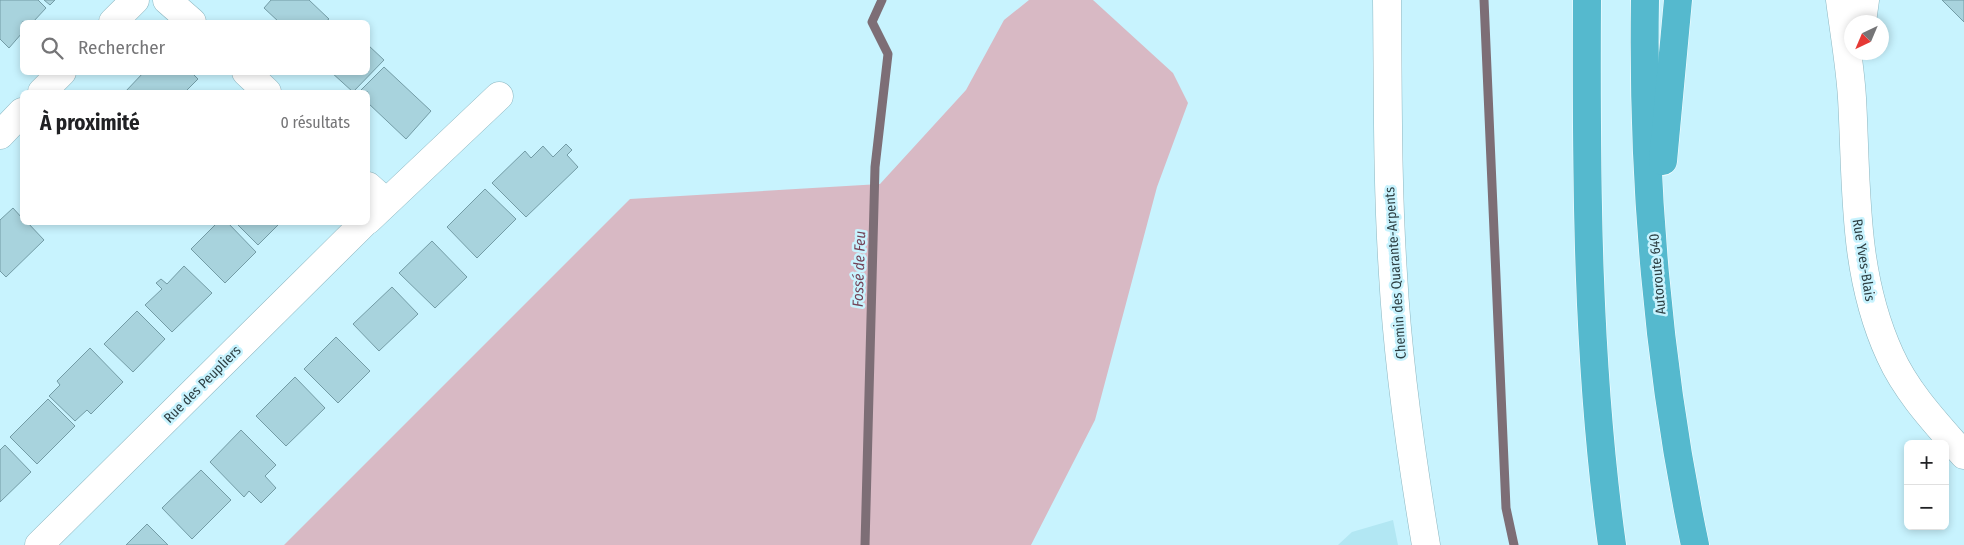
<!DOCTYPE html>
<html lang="fr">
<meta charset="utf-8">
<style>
body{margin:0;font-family:"Fira Sans Condensed",sans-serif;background:#f2f2f2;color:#202124}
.controls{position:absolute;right:15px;bottom:15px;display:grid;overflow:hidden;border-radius:8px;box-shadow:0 2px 8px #0003}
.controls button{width:45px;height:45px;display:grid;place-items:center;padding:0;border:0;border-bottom:1px solid #e0e0e0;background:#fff;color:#202124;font:25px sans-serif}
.compass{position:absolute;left:1844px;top:15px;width:45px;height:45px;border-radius:50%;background:#fff;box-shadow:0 2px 8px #0003;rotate:224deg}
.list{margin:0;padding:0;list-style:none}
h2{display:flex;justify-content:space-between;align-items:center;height:65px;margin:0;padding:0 20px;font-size:21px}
h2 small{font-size:16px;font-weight:400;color:#757577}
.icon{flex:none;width:28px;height:28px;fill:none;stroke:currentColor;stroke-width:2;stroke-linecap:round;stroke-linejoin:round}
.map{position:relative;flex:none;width:1964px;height:545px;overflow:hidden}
.search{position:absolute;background:#fff;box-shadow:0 2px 8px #0003;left:20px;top:20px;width:350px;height:55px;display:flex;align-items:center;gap:12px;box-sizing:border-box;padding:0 18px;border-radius:8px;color:#757577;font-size:19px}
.panel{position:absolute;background:#fff;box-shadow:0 2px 8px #0003;left:20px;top:90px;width:350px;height:135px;border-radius:8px}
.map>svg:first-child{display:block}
.built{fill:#b2e7f3}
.green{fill:#d8b9c4}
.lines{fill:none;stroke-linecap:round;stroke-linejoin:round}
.stream{stroke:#7d6e76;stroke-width:9}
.building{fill:#a8d3dd;stroke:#739ca6}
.minor-casing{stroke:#8cb6c0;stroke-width:29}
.tertiary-casing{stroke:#8cb6c0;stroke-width:29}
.motorway-casing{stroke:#fff;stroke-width:29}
.minor{stroke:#fff;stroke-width:28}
.tertiary{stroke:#fff;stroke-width:28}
.motorway{stroke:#55b9ce;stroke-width:28}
.labels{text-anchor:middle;stroke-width:5;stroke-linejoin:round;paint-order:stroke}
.street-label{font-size:14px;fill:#2c3e42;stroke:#c8f3fe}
.water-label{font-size:15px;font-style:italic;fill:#734357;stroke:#c8f3fe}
</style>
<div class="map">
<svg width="1964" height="545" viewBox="0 0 1964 545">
<rect width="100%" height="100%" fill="#c8f3fe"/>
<path class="built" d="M1393,520L1398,545H1338L1352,532Z"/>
<path class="green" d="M1029,0H1093L1173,73L1188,103L1157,187L1095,420L1031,545H284L630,199L880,184L966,90L1004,20Z"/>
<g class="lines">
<g class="stream">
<path d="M1484,0L1506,508L1514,545"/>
<path d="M865,545L875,167L888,54L872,22L882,0"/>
</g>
</g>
<g class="building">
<path d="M0,0H38L46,8L33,22H22V33L9,48L0,39Z"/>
<path d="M44,0H55L50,5Z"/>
<path d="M271,0H309L329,19L325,22H279L264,8Z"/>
<path d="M1942,0H1964V22Z"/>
<path d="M368,45L384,60L353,92L331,72H368Z"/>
<path d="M384,67L431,111L406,139L368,103V92H359Z"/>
<path d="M144,72H154L156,75L159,72H191L198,79L185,92H125Z"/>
<path d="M566,144L572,150L567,155L578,167L526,217L492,183L525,151L531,158L543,146L553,157Z"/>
<path d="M485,189L516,219L477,258L447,227Z"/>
<path d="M13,208L22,218V222H27L44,240L6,277L0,271V220Z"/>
<path d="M218,222H227L256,252L225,283L191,249Z"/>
<path d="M235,222H281L258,245Z"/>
<path d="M432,241L467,277L435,308L399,273Z"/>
<path d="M184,266L212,293L172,332L145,305L162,289L156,283L161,279L167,284Z"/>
<path d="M392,287L418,314L379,351L353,324Z"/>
<path d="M137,311L165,339L133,372L104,344Z"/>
<path d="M336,337L370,371L338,403L304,369Z"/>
<path d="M90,348L123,382L91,414L87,410L75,421L49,396L60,385L57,381Z"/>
<path d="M295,377L325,408L286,446L256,416Z"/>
<path d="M48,399L75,426L37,464L10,437Z"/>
<path d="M241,430L276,465L265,476L276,488L261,503L249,491L244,497L210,462Z"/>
<path d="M5,445L31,472L0,502V450Z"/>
<path d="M201,470L231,500L192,539L162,508Z"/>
<path d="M147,524L168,545H126Z"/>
</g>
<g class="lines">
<g class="minor-casing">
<g id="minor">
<path d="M167,0L192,22"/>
<path d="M1840,0C1844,32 1850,65 1852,98C1857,186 1852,272 1890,355C1907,393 1937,424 1964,455"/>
<path d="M113,22L135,0"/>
<path d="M1862,22L1865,0"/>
<path d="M246,72L267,92"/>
<path d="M42,92L62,72"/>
<path d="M0,135L22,112"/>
<path d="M368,186L386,202"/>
<path d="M368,220L499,96"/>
<path d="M39,545L365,222"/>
</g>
</g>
<g class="tertiary-casing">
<path id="tertiary" d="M1387,0C1388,91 1387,182 1393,274C1398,365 1411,455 1426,545"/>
</g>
<g class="motorway-casing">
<g id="motorway">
<path d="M1587,0C1586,182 1587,364 1612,545"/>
<path d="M1645,0C1642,180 1658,369 1695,545"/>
<path d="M1663,161L1678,0"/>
</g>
</g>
<use href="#minor" class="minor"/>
<use href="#tertiary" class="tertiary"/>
<use href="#motorway" class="motorway"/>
</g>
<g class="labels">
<g class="street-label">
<text transform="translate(1864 260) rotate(81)" y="5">Rue Yves-Blais</text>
<text transform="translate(1395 273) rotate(-94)" y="5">Chemin des Quarante-Arpents</text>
<text transform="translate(1657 274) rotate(-95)" y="5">Autoroute 640</text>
<text transform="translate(202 384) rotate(-45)" y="5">Rue des Peupliers</text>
</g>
<g class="water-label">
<text transform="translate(859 269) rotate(-88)" y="5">Fossé de Feu</text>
</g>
</g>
</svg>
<div class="controls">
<button>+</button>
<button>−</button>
</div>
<svg class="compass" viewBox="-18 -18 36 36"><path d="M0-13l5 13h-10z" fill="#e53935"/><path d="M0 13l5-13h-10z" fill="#757577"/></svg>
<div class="search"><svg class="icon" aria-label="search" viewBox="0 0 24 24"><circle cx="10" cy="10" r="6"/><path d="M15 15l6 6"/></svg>Rechercher</div>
<section class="panel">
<h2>À proximité<small>0 résultats</small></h2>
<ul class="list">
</ul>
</section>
</div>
